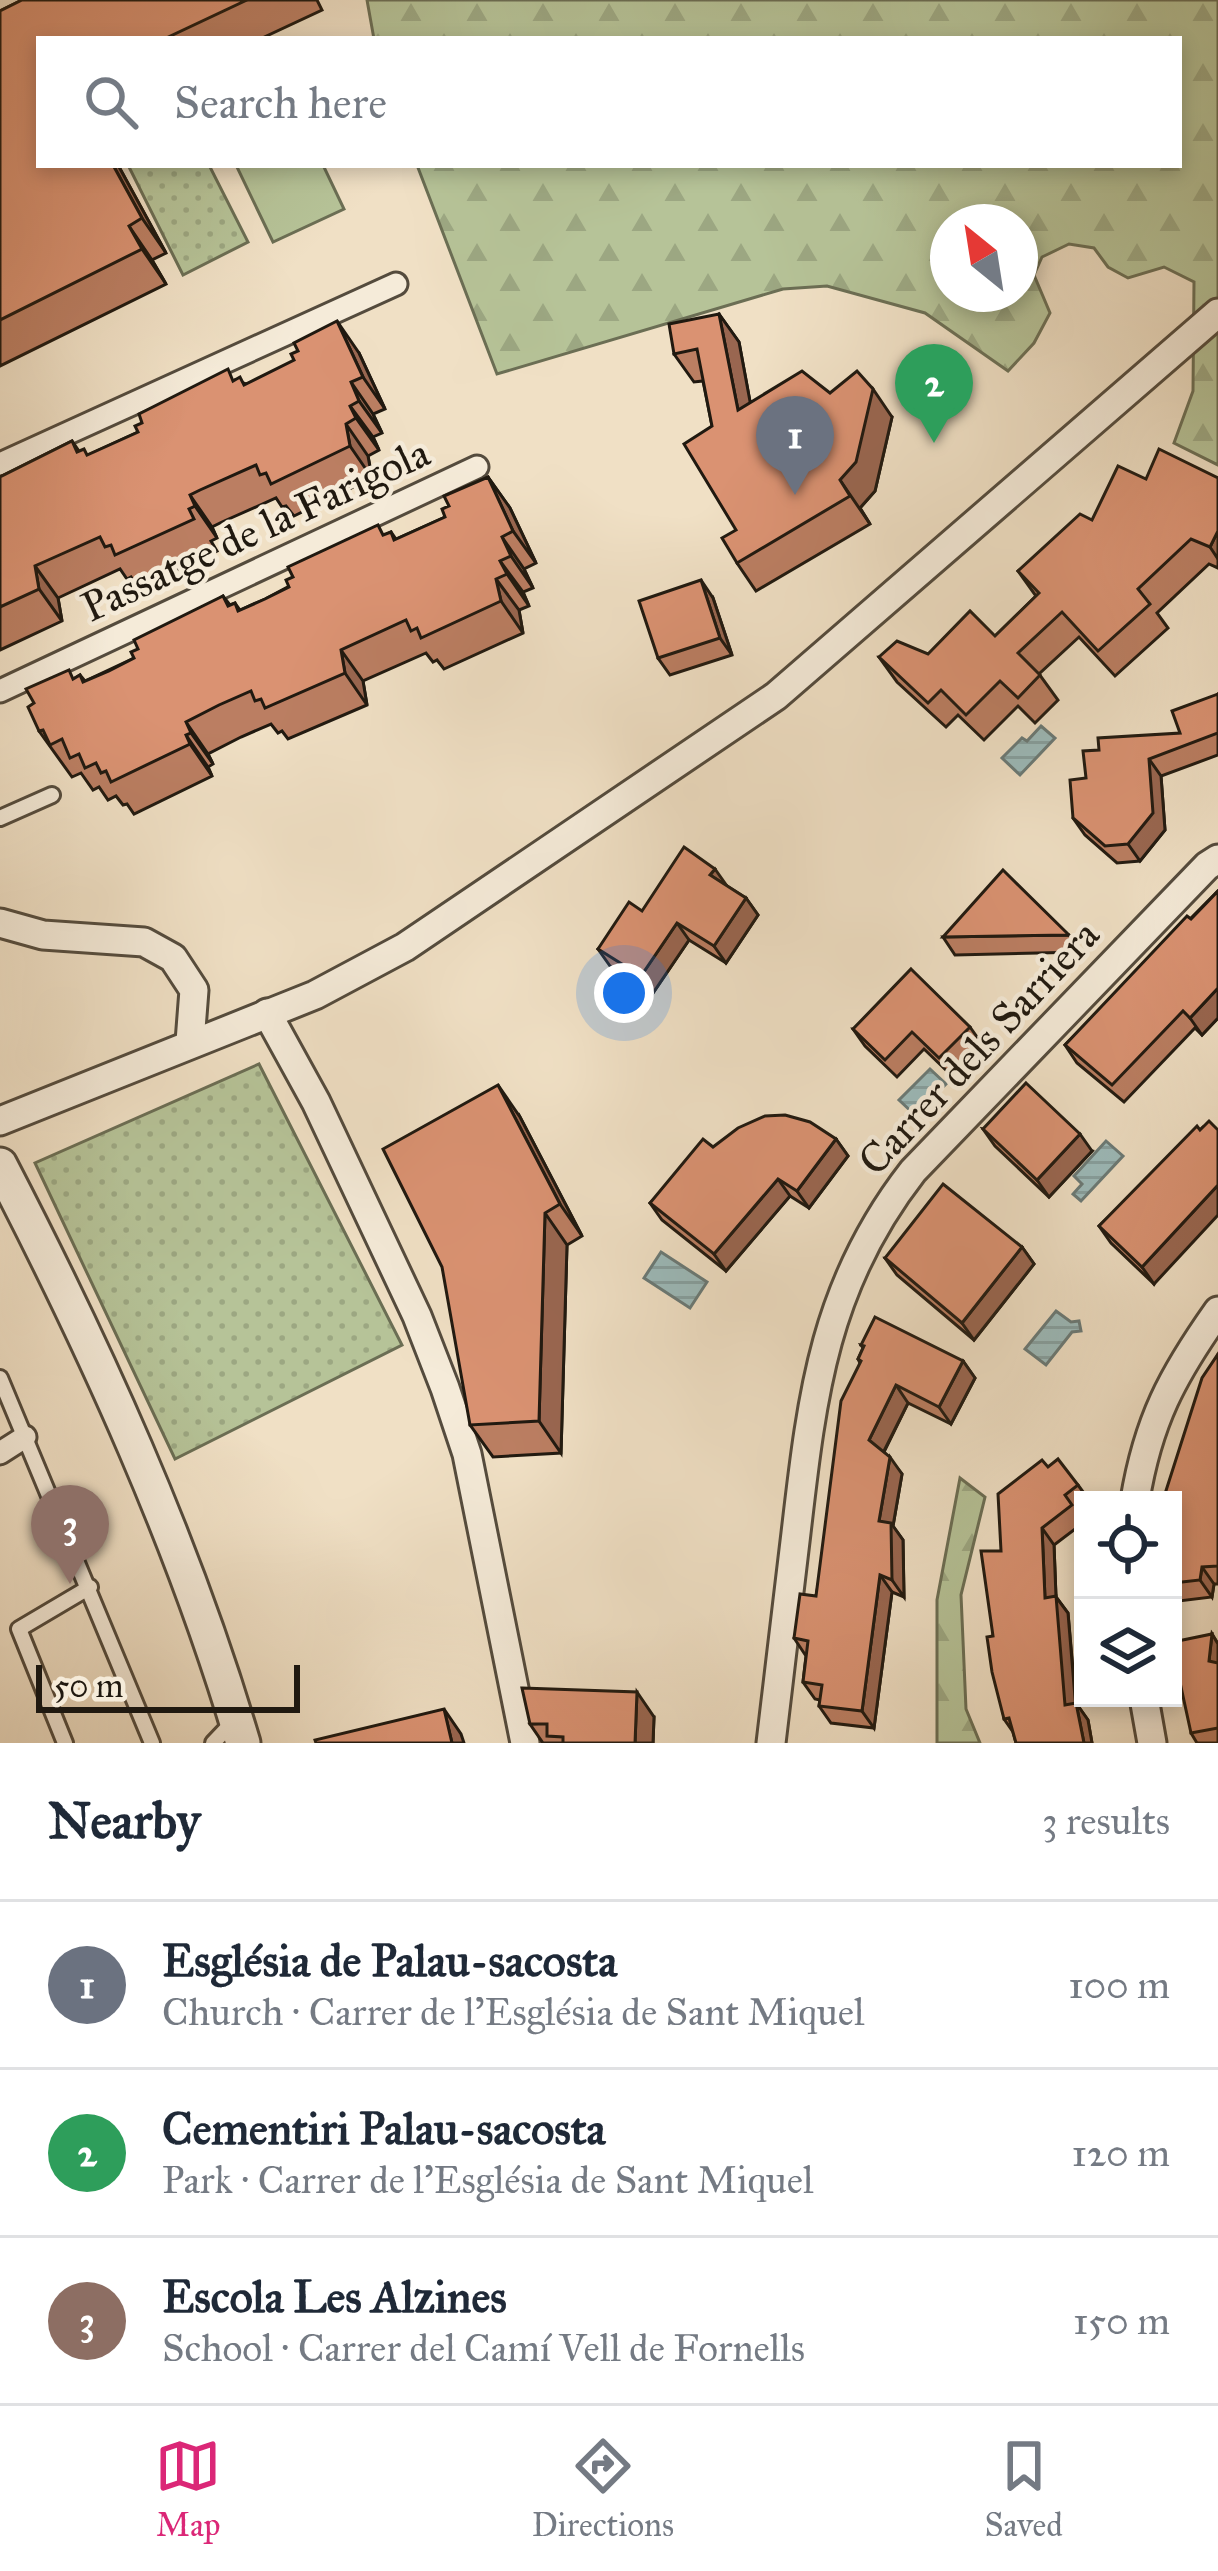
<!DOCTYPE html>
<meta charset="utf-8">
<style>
body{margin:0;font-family:"IM FELL Great Primer",serif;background:#f6f6f7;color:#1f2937}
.controls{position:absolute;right:36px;bottom:36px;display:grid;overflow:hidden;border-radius:0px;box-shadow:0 6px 18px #0003}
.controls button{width:108px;height:108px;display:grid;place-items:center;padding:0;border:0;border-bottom:3px solid #e0e1e3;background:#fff;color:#1f2937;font:60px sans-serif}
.compass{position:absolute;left:930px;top:204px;width:108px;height:108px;border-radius:50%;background:#fff;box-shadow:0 6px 18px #0003;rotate:330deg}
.scale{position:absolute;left:36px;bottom:30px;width:264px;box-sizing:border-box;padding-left:12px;border:6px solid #201910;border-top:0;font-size:33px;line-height:42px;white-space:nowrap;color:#201910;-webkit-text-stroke:9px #f5ebd9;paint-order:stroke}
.you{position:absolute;left:624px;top:993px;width:42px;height:42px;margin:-30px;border:9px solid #fff;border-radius:50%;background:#1a73e8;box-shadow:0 0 0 18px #1a73e833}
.badge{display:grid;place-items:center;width:78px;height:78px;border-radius:50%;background:#db2777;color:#fff;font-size:39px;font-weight:700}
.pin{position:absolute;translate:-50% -99px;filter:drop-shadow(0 3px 6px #0008)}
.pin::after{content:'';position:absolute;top:63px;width:42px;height:36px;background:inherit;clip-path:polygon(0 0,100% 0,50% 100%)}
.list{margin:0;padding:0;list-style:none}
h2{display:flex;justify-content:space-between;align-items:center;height:156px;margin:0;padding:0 48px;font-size:51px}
h2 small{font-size:39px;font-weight:400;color:#747a83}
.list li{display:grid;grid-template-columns:78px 1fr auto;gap:36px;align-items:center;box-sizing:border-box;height:168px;padding:0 48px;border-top:3px solid #e0e1e3}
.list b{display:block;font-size:45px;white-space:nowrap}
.list p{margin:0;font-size:39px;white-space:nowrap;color:#747a83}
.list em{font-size:39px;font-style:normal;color:#747a83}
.icon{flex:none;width:66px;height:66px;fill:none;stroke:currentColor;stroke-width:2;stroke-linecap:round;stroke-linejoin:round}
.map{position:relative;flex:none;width:1218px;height:1743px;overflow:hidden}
.search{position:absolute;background:#fff;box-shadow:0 6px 18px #0003;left:36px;right:36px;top:36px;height:132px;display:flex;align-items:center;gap:30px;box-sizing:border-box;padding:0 42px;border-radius:0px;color:#747a83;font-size:45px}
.sheet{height:660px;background:#fff}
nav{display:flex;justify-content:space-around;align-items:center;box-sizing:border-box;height:168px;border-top:3px solid #e0e1e3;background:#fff;font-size:33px;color:#747a83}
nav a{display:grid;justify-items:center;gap:6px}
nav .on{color:#db2777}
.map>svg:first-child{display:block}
.forest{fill:url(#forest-firs);stroke:#6b6e54;stroke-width:3;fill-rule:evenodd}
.park{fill:url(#park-dots);stroke:#6b6e54;stroke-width:3}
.garden{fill:#b6c398;stroke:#6b6e54;stroke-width:3}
.water{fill:url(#water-rules);stroke:#6a7a77;stroke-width:3}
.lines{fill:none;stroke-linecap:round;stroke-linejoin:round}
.service-casing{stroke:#544b3d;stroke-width:20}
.pedestrian-casing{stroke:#544b3d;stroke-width:27}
.minor-casing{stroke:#544b3d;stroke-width:33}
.tertiary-casing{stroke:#544b3d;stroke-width:39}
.service{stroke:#f5ebd9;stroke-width:14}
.pedestrian{stroke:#f5ebd9;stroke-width:21}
.minor{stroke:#f5ebd9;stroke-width:27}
.tertiary{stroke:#f5ebd9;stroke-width:33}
.wall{fill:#bb7e62;stroke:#201910;stroke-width:3}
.shaded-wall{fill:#996650;stroke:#201910;stroke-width:3}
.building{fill:#da9272;stroke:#201910;stroke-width:3}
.labels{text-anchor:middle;stroke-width:9;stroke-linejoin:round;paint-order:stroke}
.street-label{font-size:42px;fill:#201910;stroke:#f5ebd9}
</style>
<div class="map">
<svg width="1218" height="1743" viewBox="0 0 1218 1743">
<defs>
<pattern id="forest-firs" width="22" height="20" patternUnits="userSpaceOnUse" patternTransform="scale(3)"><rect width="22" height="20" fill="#b6c398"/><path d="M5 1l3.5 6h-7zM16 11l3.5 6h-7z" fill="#9ca782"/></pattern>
<pattern id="park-dots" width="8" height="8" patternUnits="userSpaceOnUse" patternTransform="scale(3)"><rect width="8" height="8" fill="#b6c398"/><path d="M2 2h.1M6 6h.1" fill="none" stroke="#9ca782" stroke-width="1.8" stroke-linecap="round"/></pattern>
<pattern id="water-rules" width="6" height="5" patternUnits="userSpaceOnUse" patternTransform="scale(3)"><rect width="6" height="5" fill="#9cbbbb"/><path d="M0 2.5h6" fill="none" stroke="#86a0a0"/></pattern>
</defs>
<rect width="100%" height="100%" fill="#f0e0c5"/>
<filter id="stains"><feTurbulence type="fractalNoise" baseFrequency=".00167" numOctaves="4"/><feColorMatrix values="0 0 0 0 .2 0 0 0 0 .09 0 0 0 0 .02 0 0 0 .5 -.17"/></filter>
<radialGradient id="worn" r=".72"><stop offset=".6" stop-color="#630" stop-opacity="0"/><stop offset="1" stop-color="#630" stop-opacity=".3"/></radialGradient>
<g class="forest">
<path d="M367,0H1218V465L1174,443L1193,391L1194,282L1164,267L1128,278L1108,267L1094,248L1069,244L1042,257L1034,275L1050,313L1034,343L1008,371L925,313L827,286L783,289L497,374L417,165H1179V39H374ZM948,222H1020V294H948Z"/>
<path d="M960,1478L985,1497L961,1595L966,1709L980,1743H937V1600Z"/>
</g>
<g class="park">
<path d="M128,165H209L248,242L183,275Z"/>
<path d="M259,1064L402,1345L175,1459L35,1163Z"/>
</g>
<path class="garden" d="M236,165H323L344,209L273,242Z"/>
<g class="water">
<path d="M1041,726L1055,738L1020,775L1002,758L1022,738L1027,741Z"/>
<path d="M930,1069L946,1084L915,1115L899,1100Z"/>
<path d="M1106,1141L1123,1156L1081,1201L1073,1194L1082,1184L1074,1176Z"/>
<path d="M661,1252L707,1282L690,1308L644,1278Z"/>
<path d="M1056,1311L1071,1322L1079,1321L1081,1331L1072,1332L1046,1365L1025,1349Z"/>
</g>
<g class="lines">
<g class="service-casing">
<g id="service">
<path d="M0,818L52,795"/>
<path d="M0,1378L152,1743"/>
<path d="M65,1743L19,1629L90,1587"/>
<path d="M213,1743L232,1723"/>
</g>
</g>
<g class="pedestrian-casing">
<g id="pedestrian">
<path d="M0,464L396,284"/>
<path d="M0,691L477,467"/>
<path d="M0,1453L25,1437"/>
</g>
</g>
<g class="minor-casing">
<g id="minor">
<path d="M0,923L43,935L144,942L173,958L194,990L190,1042"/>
<path d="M267,1013L316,1102L417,1316L445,1388L467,1454L525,1743"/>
<path d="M0,1121L315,995L405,947L776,696L1218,313"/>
<path d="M1135,1500C1148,1421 1172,1376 1218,1311"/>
<path d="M1144,1698L1152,1743"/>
<path d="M771,1743C779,1673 787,1603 796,1533C812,1395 824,1285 913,1171L1207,866L1218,859"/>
</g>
</g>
<g class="tertiary-casing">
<path id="tertiary" d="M0,1165C96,1350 184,1543 243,1743"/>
</g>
<use href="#service" class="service"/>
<use href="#pedestrian" class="pedestrian"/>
<use href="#minor" class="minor"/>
<use href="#tertiary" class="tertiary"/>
</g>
<g class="wall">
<path d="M22,0H317L322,10L260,39H39L118,165L166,253L152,260L166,284L0,366V11Z"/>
<path d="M719,314L739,342L750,402L830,393L892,417L875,491L860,508L870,524L756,591L737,563L736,530L712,426L703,381L694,382L674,354Z"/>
<path d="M359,353L385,409L373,414L382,433L373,437L379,450L368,456L372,478L294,516L286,506L282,507L276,498L222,522L212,527L217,538L211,541L217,551L138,587L131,577L127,579L120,569L58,598L62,621L0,650V477L72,441L79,451L88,455L138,432L235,380L246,384Z"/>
<path d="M488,477L510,508L536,563L524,569L533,588L523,592L529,606L519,610L523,633L444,669L437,660L433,662L426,653L363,681L367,705L288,739L282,731L278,733L271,724L241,737L208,754L213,764L208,767L212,776L134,814L127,804L123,805L116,796L108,800L99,787L93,790L81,773L72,777L39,731L75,678L80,675L85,681L134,658L223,596L230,605L235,603L240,610L265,599L385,535L391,532L396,539L445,517L449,506Z"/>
<path d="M1218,478V568L1209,564L1157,613L1168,628L1115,676L1079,637L1039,674L1058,700L1035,723L1018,706L984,740L958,715L946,727L897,682L879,657L928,654L995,636L1036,596L1018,571L1092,520L1146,479Z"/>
<path d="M713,598L732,655L670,675L658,658Z"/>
<path d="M1218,694V755L1161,776L1165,830L1140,861L1117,863L1085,835L1073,818L1086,778L1099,750L1180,733Z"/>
<path d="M727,886L746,898L758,915L726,963L689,940L653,993L610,966L598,949L642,911Z"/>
<path d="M1218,891V1018L1202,1035L1195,1028L1124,1102L1077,1063L1065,1045Z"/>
<path d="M1069,935L1081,952L955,955L943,937Z"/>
<path d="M970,1027L982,1044L951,1075L924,1049L897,1077L865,1046L853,1029Z"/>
<path d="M520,1117L582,1236L567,1245L561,1453L493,1457L470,1425Z"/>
<path d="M983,1129L1092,1151L1049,1197L995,1146Z"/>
<path d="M1200,1130L1154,1284L1111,1243L1099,1226Z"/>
<path d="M836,1139L848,1156L809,1208L790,1196L726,1271L662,1220L650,1203L713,1147Z"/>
<path d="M1022,1247L1034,1264L974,1340L897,1275L885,1258Z"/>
<path d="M861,1345L963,1361L975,1378L951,1424L908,1403L884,1452L902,1474L893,1526L903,1540L904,1597L892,1592L874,1728L831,1723L819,1706L820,1700L815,1699L803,1682L806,1656L794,1638L816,1596L860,1363L858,1359L863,1348Z"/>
<path d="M1218,1354V1584H1214L1212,1597L1179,1601L1173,1592V1500Z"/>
<path d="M1048,1467L1078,1485L1089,1500H1083V1508L1077,1512L1083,1523L1054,1545L1056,1597L1068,1613L1076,1703L1088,1720L1092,1743H1016L1013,1732L1004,1719L993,1636L1001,1551Z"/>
<path d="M1212,1634L1218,1644V1743H1197L1191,1733Z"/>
<path d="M654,1717L653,1743H543L530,1724Z"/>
</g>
<g class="shaded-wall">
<path d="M113,165H118L166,253L142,218Z"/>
<path d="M129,226L152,260L166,284L142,249Z"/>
<path d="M719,314L739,342L757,439L738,410Z"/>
<path d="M337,321L359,353L385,409L363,377Z"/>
<path d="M351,382L373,414L382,433L359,401Z"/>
<path d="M873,389L892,417L875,491L860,508L870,524L840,480Z"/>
<path d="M350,406L373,437L379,450L356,418Z"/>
<path d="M346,424L368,456L372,478L350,446Z"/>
<path d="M488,477L510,508L536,563L513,531Z"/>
<path d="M190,495L212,527L217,538L195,506Z"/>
<path d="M1218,531V559L1210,547Z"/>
<path d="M502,537L524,569L533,588L511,556Z"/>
<path d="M500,561L523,592L529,606L507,574Z"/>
<path d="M35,566L58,598L62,621L39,589Z"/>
<path d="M496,579L519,610L523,633L501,601Z"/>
<path d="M701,580L713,598L732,655L720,638Z"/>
<path d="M341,650L363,681L367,705L345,673Z"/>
<path d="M186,722L208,754L213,764L191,733Z"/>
<path d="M186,735L208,767L212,776L190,744Z"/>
<path d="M1149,759L1161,776L1165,830L1140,861L1128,844Z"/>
<path d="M715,869L727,886L710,875Z"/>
<path d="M746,898L758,915L726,963L714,946Z"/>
<path d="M677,923L689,940L653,993L641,976Z"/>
<path d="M1218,988V1018L1202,1035L1190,1018Z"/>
<path d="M498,1085L520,1117L582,1236L560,1204Z"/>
<path d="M1080,1134L1092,1151L1049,1197L1037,1180Z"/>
<path d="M836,1139L848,1156L809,1208L797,1191Z"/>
<path d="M778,1179L790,1196L726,1271L714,1254Z"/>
<path d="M1218,1185V1215L1154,1284L1142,1267Z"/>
<path d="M545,1213L567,1245L561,1453L539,1421Z"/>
<path d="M1022,1247L1034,1264L974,1340L962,1323Z"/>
<path d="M963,1361L975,1378L951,1424L939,1407Z"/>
<path d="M896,1385L908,1403L881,1457L869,1440Z"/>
<path d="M890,1457L902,1474L893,1526L903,1540L904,1597L892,1580L879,1521Z"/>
<path d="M1042,1528L1054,1545L1056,1597L1068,1613L1077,1722L1065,1705L1045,1598Z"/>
<path d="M1202,1567L1214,1584L1212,1597L1200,1580Z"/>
<path d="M880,1575L892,1592L874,1728L862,1711Z"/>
<path d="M1212,1634L1218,1644V1675L1209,1661Z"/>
<path d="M637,1692L654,1717L653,1743H635Z"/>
<path d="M1076,1703L1088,1720L1092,1743H1084Z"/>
<path d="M444,1709L461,1734L464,1743H452Z"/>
</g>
<g class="building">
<path d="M22,0H247L164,39H39V165H113L142,218L129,226L142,249L0,320V11Z"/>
<path d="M719,314L738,410L802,371L830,393L857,371L873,389L856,462L840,480L850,496L737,563L722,538L736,530L684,444L712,426L697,349L674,354L669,324Z"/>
<path d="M337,321L363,377L351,382L359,401L350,406L356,418L346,424L350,446L271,484L266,473L260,475L256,465L200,490L190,495L195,506L189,509L194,519L115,555L111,545L105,547L100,537L46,561L35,566L39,589L0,607V477L72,441L77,452L84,449L87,455L138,432L135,426L142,423L139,414L228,369L233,381L240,377L244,385L294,360L291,354L298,351L294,343Z"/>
<path d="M1159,449L1218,478V531L1210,547L1191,539L1138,589L1150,604L1098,651L1062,612L1018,653L1040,675L1018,698L1000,681L966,715L941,690L928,703L879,657L897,641L928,654L970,611L995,636L1039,593L1018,571L1080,514L1092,520L1118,466L1146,479Z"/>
<path d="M488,477L513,531L502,537L511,556L500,561L507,574L496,579L501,601L421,638L417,628L411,631L406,620L341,650L345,673L265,708L261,699L255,701L251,691L219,705L186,722L191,733L186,735L190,744L111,782L106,771L101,773L96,763L85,768L79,754L70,758L62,739L50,745L43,730L39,731L28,707L34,703L26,689L69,670L73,679L80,675L83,682L109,671L134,658L131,652L138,649L134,640L223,596L228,606L235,603L238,611L265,599L289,587L286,580L293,577L288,567L378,525L383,535L391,532L394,540L445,517L442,509L449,506L444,496Z"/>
<path d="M701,580L720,638L658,658L639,601Z"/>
<path d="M1218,694V733L1149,759L1153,813L1128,844L1105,846L1073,818L1070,780L1086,778L1083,751L1099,750L1098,738L1180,733L1172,711Z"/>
<path d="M684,847L715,869L710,875L746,898L714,946L677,923L641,976L598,949L629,902L642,911Z"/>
<path d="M1003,870L1069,935L943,937Z"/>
<path d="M1218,891V988L1190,1018L1183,1011L1112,1085L1065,1045L1187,916L1191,919Z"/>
<path d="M911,969L970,1027L939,1058L912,1032L885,1060L853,1029Z"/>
<path d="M1026,1083L1080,1134L1037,1180L983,1129Z"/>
<path d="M498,1085L560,1204L545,1213L539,1421L470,1425L442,1267L383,1149Z"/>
<path d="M785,1115L810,1122L836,1139L797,1191L778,1179L714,1254L650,1203L703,1139L713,1147L738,1128L765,1116Z"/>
<path d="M1209,1121L1218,1130V1185L1142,1267L1099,1226L1197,1126L1200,1130Z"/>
<path d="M943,1184L1022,1247L962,1323L885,1258Z"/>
<path d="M875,1317L963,1361L939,1407L896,1385L869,1440L890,1457L879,1521L891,1523L892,1580L880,1575L862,1711L819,1706L822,1685L803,1682L808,1641L794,1638L800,1594L816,1596L841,1401L861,1361L858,1359L864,1346L861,1345Z"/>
<path d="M1218,1354V1566L1202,1567L1200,1580L1173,1583V1500H1163L1202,1378Z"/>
<path d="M1058,1459L1078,1485L1065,1495L1072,1505L1042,1528L1045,1598L1056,1596L1065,1705L1076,1703L1084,1743H1016L1009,1718L1004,1719L992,1672L987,1637L993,1636L981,1551H1001L998,1494L1042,1460L1048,1467Z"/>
<path d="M1212,1634L1209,1661L1218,1663V1728L1191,1733L1173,1650V1642Z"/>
<path d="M522,1688L637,1692L635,1743H563V1737L547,1736V1724H530Z"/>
<path d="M444,1709L452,1743H316L315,1740Z"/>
</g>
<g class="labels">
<g class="street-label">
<text transform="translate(255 529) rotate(-25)" y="15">Passatge de la Farigola</text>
<text transform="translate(978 1047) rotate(-47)" y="15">Carrer dels Sarriera</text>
</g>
</g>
<rect width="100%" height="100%" filter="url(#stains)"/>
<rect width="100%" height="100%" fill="url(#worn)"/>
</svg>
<div class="controls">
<button><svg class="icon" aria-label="locate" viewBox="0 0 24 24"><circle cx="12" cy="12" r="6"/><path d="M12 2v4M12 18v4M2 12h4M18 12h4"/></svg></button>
<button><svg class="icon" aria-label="layers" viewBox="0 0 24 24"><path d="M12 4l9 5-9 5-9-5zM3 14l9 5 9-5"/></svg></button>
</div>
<svg class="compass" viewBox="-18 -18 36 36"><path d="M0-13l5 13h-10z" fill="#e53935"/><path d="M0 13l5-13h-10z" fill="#747a83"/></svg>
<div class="scale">50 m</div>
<div class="you"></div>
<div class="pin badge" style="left:795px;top:495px;background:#6b7280">1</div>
<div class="pin badge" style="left:934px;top:443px;background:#2e9e5b">2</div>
<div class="pin badge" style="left:70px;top:1584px;background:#8d6e63">3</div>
<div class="search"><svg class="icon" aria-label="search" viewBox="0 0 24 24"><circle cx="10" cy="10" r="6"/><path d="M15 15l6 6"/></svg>Search here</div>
</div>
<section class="sheet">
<h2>Nearby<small>3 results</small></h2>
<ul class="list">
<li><span class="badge" style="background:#6b7280">1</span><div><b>Església de Palau-sacosta</b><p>Church · Carrer de l'Església de Sant Miquel</p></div><em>100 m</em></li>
<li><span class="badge" style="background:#2e9e5b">2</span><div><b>Cementiri Palau-sacosta</b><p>Park · Carrer de l'Església de Sant Miquel</p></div><em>120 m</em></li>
<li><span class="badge" style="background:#8d6e63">3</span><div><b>Escola Les Alzines</b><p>School · Carrer del Camí Vell de Fornells</p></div><em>150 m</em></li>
</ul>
</section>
<nav>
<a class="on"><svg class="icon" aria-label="map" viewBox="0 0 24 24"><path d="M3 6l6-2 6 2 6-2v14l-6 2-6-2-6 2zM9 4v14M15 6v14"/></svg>Map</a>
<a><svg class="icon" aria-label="directions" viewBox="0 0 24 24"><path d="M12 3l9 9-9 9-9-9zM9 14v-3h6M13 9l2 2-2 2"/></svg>Directions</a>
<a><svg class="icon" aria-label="saved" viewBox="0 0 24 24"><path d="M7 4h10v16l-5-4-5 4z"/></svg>Saved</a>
</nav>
